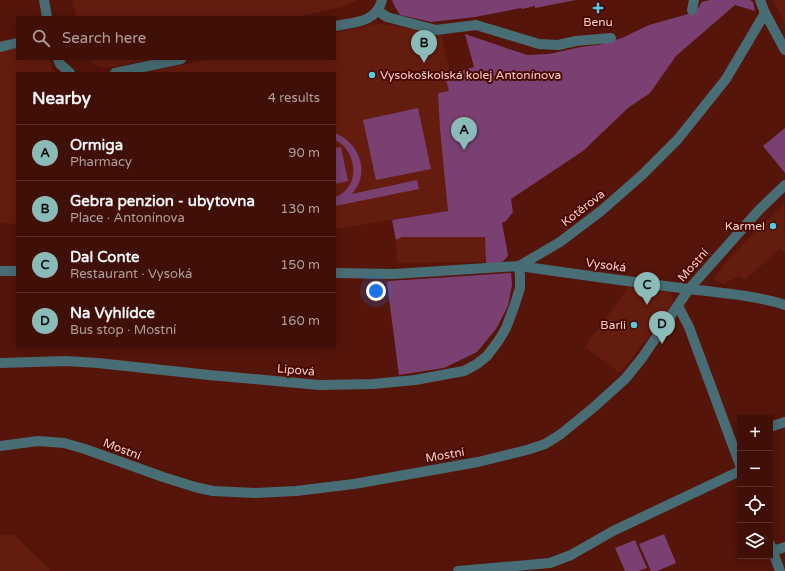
<!DOCTYPE html>
<meta charset="utf-8">
<style>
body{margin:0;font-family:"Varela Round",sans-serif;background:#4b1e16;color:#f1f3f6}
.controls{position:absolute;right:12px;bottom:12px;display:grid;overflow:hidden;border-radius:0px;box-shadow:0 2px 10px #0003}
.controls button{width:36px;height:36px;display:grid;place-items:center;padding:0;border:0;border-bottom:1px solid #593029;background:#401008;color:#f1f3f6;font:20px sans-serif}
.you{position:absolute;left:376px;top:291px;width:14px;height:14px;margin:-10px;border:3px solid #fff;border-radius:50%;background:#1a73e8;box-shadow:0 0 0 6px #1a73e833}
.badge{display:grid;place-items:center;width:26px;height:26px;border-radius:50%;background:#8bbbb9;color:#111;font-size:13px;font-weight:700}
.pin{position:absolute;translate:-50% -33px;filter:drop-shadow(0 1px 2px #0008)}
.pin::after{content:'';position:absolute;top:21px;width:14px;height:12px;background:inherit;clip-path:polygon(0 0,100% 0,50% 100%)}
.list{margin:0;padding:0;list-style:none}
h2{display:flex;justify-content:space-between;align-items:center;height:52px;margin:0;padding:0 16px;font-size:17px}
h2 small{font-size:13px;font-weight:400;color:#ae9d9c}
.list li{display:grid;grid-template-columns:26px 1fr auto;gap:12px;align-items:center;box-sizing:border-box;height:56px;padding:0 16px;border-top:1px solid #593029}
.list b{display:block;font-size:15px;white-space:nowrap}
.list p{margin:0;font-size:13px;white-space:nowrap;color:#ae9d9c}
.list em{font-size:13px;font-style:normal;color:#ae9d9c}
.icon{flex:none;width:22px;height:22px;fill:none;stroke:currentColor;stroke-width:2;stroke-linecap:round;stroke-linejoin:round}
.map{position:relative;flex:none;width:785px;height:571px;overflow:hidden}
.search{position:absolute;background:#401008;box-shadow:0 2px 10px #0003;left:16px;top:16px;width:320px;height:44px;display:flex;align-items:center;gap:10px;box-sizing:border-box;padding:0 14px;border-radius:0px;color:#ae9d9c;font-size:15px}
.panel{position:absolute;background:#401008;box-shadow:0 2px 10px #0003;left:16px;top:72px;width:320px;height:276px;border-radius:0px}
.map>svg:first-child{display:block}
.built{fill:#641c0f}
.green{fill:#7a4072}
.lines{fill:none;stroke-linecap:round;stroke-linejoin:round}
.minor{stroke:#486d75;stroke-width:10}
.poi-dot{fill:#55cae0;stroke:#490801;stroke-width:1.5}
.labels{text-anchor:middle;stroke-width:4;stroke-linejoin:round;paint-order:stroke}
.poi-label{font-size:12px;fill:#f8cfc6;stroke:#490801;text-anchor:end}
.street-label{font-size:12px;fill:#f8cfc6;stroke:#490801}
</style>
<div class="map">
<svg width="785" height="571" viewBox="0 0 785 571">
<rect width="100%" height="100%" fill="#55150a"/>
<g class="built">
<path d="M72,0H357L354,2L342,7L296,17H76Z"/>
<path d="M773,0H785V25Z"/>
<path d="M375,24L391,25L441,34L450,72L445,77L449,91L440,129L448,211L335,229V73H142L212,59H335V33Z"/>
<path d="M17,47V59H50L52,69L58,73H17V224L0,223V50Z"/>
<path d="M89,59H151L108,68L98,66Z"/>
<path d="M784,204L785,254L781,248L745,280L739,276L724,284L713,280L729,258Z"/>
<path d="M402,237H485L486,262L397,263L396,240Z"/>
<path d="M629,286L672,293L673,301L670,310L620,373L585,347Z"/>
<path d="M13,534L49,569L50,571H0V535Z"/>
</g>
<g class="green">
<path d="M392,0H576L535,8V6L522,9L521,8L475,17L431,22L400,15L394,5Z"/>
<path d="M710,0H750L753,2L755,11L735,5L676,56L650,93L628,108L583,151L511,199L513,212L506,221L502,223L508,255C503,265 497,263 486,263L485,237H402L396,240L392,220L448,211L440,129L438,93L449,91L445,77L450,72L451,74L474,67L465,34L527,55L549,54L581,47L599,45L622,38L649,25L695,12L702,2Z"/>
<path d="M418,108L431,169L376,180L363,120Z"/>
<path d="M785,128V173L763,146Z"/>
<path d="M335,133C353,140 366,160 360,180C359,185 355,189 352,194L417,180L419,189L335,206V197C361,188 358,151 335,140Z"/>
<path d="M341,147L348,181L335,184V148Z"/>
<path d="M511,273L512,285L508,306L496,329L477,352L444,368L399,375L387,283L389,281Z"/>
<path d="M664,534L676,563L657,571H651L639,544Z"/>
<path d="M635,540L647,568L639,571H625L615,548Z"/>
</g>
<g class="lines">
<g class="minor">
<path d="M44,0L47,17"/>
<path d="M760,0L765,13L785,50"/>
<path d="M692,10L694,0"/>
<path d="M378,11L387,17L436,30L476,25L539,44L558,45L576,41L611,38"/>
<path d="M335,26C355,22 376,23 382,0"/>
<path d="M0,47L17,43"/>
<path d="M58,59L60,64L70,73"/>
<path d="M115,73L181,59"/>
<path d="M519,266C575,274 632,282 689,289C721,293 754,295 785,305"/>
<path d="M0,271H17"/>
<path d="M335,273L394,274L519,266L560,242L601,211L642,175L678,139L726,79L765,13"/>
<path d="M678,306L689,327L740,465"/>
<path d="M0,363L66,361L98,363L209,375L319,385L373,384L415,380L464,371L477,364L487,356L499,340L506,328L514,307L520,288V276L519,266"/>
<path d="M770,427L785,422"/>
<path d="M0,446L38,441L64,443L85,449L163,477L195,487L213,491L255,493L296,491L354,484L478,462L527,450L545,444L561,434L594,407L625,379L642,358L689,289L759,210L785,185"/>
<path d="M770,544L780,571"/>
<path d="M773,551L785,547"/>
<path d="M458,571L550,563L571,555L613,531L740,471"/>
</g>
</g>
<g class="poi-dot">
<path d="M596 2h4v4h4v4h-4v4h-4v-4h-4v-4h4z"/>
<circle cx="372" cy="75" r="4"/>
<circle cx="773" cy="226" r="4"/>
<circle cx="634" cy="325" r="4"/>
</g>
<g class="labels">
<g class="poi-label">
<text x="598" y="26" text-anchor="middle">Benu</text>
<text x="380" y="79" text-anchor="start">Vysokoškolská kolej Antonínova</text>
<text x="765" y="230">Karmel</text>
<text x="626" y="329">Barli</text>
</g>
<g class="street-label">
<text transform="translate(583 208) rotate(-38)" y="4">Kotěrova</text>
<text transform="translate(606 265) rotate(8)" y="4">Vysoká</text>
<text transform="translate(693 265) rotate(-49)" y="4">Mostní</text>
<text transform="translate(296 370) rotate(5)" y="4">Lipová</text>
<text transform="translate(122 449) rotate(21)" y="4">Mostní</text>
<text transform="translate(445 455) rotate(-10)" y="4">Mostní</text>
</g>
</g>
</svg>
<div class="controls">
<button>+</button>
<button>−</button>
<button><svg class="icon" aria-label="locate" viewBox="0 0 24 24"><circle cx="12" cy="12" r="6"/><path d="M12 2v4M12 18v4M2 12h4M18 12h4"/></svg></button>
<button><svg class="icon" aria-label="layers" viewBox="0 0 24 24"><path d="M12 4l9 5-9 5-9-5zM3 14l9 5 9-5"/></svg></button>
</div>
<div class="you"></div>
<div class="pin badge" style="left:464px;top:150px">A</div>
<div class="pin badge" style="left:424px;top:63px">B</div>
<div class="pin badge" style="left:647px;top:305px">C</div>
<div class="pin badge" style="left:662px;top:344px">D</div>
<div class="search"><svg class="icon" aria-label="search" viewBox="0 0 24 24"><circle cx="10" cy="10" r="6"/><path d="M15 15l6 6"/></svg>Search here</div>
<section class="panel">
<h2>Nearby<small>4 results</small></h2>
<ul class="list">
<li><span class="badge">A</span><div><b>Ormiga</b><p>Pharmacy</p></div><em>90 m</em></li>
<li><span class="badge">B</span><div><b>Gebra penzion - ubytovna</b><p>Place · Antonínova</p></div><em>130 m</em></li>
<li><span class="badge">C</span><div><b>Dal Conte</b><p>Restaurant · Vysoká</p></div><em>150 m</em></li>
<li><span class="badge">D</span><div><b>Na Vyhlídce</b><p>Bus stop · Mostní</p></div><em>160 m</em></li>
</ul>
</section>
</div>
